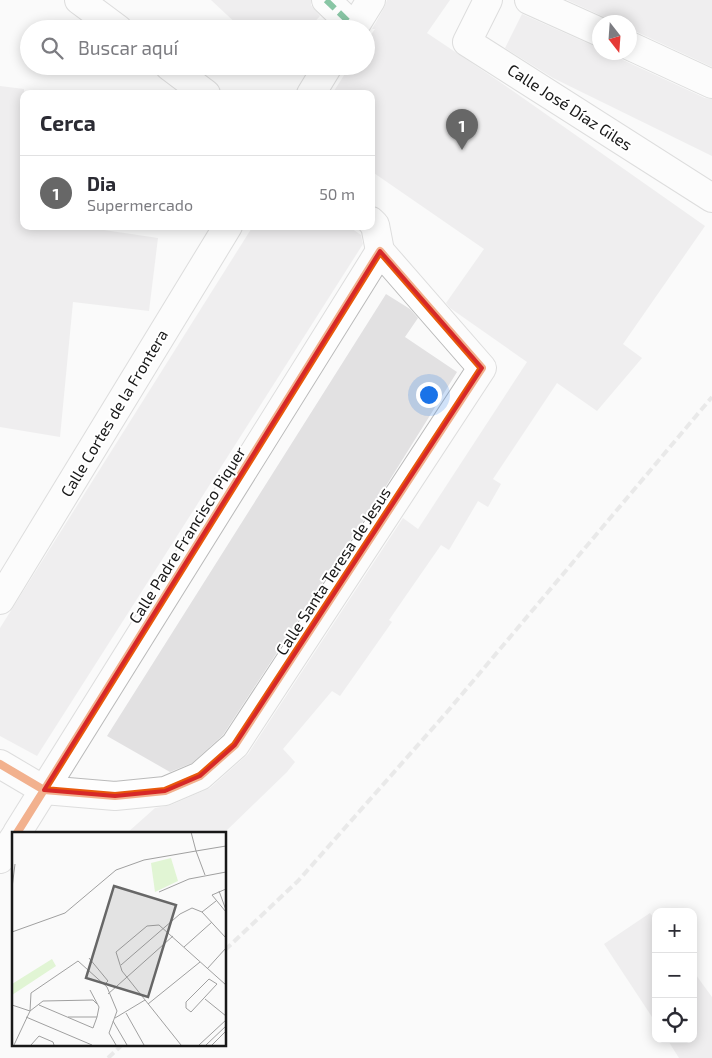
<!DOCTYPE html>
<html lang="es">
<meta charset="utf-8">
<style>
body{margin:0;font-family:"Exo 2",sans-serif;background:#f2f2f3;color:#2b2b33}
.controls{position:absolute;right:15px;bottom:15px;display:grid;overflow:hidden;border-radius:10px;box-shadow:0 2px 12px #0003}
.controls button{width:45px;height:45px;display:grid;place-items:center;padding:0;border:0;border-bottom:1px solid #e1e1e2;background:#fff;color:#2b2b33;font:25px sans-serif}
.compass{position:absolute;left:592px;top:15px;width:45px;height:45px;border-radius:50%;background:#fff;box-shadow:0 2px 12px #0003;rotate:163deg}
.you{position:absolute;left:428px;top:394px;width:18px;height:18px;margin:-12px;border:4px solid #fff;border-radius:50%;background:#1a73e8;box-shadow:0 0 0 8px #1a73e833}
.badge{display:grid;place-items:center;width:32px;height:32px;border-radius:50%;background:#676767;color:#fff;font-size:16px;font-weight:700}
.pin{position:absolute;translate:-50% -41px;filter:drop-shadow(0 1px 2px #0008)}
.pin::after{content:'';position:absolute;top:26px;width:18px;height:15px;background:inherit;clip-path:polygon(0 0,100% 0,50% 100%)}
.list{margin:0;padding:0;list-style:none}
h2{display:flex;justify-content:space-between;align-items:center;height:65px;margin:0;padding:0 20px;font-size:21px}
h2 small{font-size:16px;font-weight:400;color:#7c7c81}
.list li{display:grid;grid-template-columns:32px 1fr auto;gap:15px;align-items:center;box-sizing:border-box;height:75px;padding:0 20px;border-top:1px solid #e1e1e2}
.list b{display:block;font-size:19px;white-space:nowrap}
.list p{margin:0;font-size:16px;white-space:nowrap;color:#7c7c81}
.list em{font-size:16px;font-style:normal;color:#7c7c81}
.icon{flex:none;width:28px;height:28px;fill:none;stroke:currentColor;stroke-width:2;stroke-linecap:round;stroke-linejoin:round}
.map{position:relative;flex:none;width:712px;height:1058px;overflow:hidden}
.search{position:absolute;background:#fff;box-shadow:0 2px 12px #0003;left:20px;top:20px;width:355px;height:55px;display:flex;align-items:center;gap:12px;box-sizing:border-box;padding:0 18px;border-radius:28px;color:#7c7c81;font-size:19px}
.panel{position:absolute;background:#fff;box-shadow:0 2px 12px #0003;left:20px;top:90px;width:355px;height:140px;border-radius:10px}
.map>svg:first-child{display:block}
.building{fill:#e2e1e2}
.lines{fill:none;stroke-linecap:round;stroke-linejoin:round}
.street-casing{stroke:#bababa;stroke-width:30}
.secondary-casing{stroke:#bababa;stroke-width:30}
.street{stroke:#fefefe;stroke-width:28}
.secondary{stroke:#fefefe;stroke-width:28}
.rail{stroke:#d6d6d6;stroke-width:4;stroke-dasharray:8 4;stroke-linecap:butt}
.quiet{stroke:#00873e;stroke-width:6;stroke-dasharray:12 6;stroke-linecap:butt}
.cycleway-casing{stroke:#fff;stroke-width:11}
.cycleway{stroke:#e8590c;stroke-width:8}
.marked{fill:none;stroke:#d62828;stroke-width:4;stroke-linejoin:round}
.labels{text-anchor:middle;stroke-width:4;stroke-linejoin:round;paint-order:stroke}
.street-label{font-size:16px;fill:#181818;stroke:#fff}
.inset-road{fill:none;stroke:#a0a0a0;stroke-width:1}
.view{fill:#676767;fill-opacity:0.15;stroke:#676767;stroke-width:2.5}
.inset-edge{fill:none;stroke:#181818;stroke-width:2.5}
</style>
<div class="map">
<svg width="712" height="1058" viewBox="0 0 712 1058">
<rect width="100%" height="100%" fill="#fafafa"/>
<g class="building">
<path d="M211,0H311V5L320,16L308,29H242Z"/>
<path d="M387,0H450L427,33L500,82L705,226L623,344L642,358L597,411L557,383L493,479L501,484L488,507L478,501L449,550L441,545L389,620L392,622L340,696L332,691L283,749L295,762L287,772L224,833H127L155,808L171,805L210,788L248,754L403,518L418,529L527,362L450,308L446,303L484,249L371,171V94H332L350,66H366V42L375,29H372L384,8Z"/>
<path d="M567,0H712V67L637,32L630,31V22H612L606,18Z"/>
<path d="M522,14L594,46L600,47V52H616L623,60L705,98L712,99V156L553,78L505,48Z"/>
<path d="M0,86L24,89V226H77L158,238L149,311L73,302L60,437L0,427Z"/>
<path d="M253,226H348L361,235L363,244L37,756L0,736V628Z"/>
<path d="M386,294L410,309L418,318L405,337L457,372L386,486L223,735L192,763L170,772L107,736Z"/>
<path d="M650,913L656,920V1023L604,944Z"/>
<path d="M693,971L712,997V1058H679L667,1039H693Z"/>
</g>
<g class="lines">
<g class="street-casing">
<g id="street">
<path d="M326,0L354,27"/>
<path d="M488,0L467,42L712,198"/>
<path d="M529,0L600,32"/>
<path d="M630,46L712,84"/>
<path d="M371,221L375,225L380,251"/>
<path d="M0,764L44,790L115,796L165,791L200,776L235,745L482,368L380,251"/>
<path d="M17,833L380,251"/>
<path d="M0,859L14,838"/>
</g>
</g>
<g class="secondary-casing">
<g id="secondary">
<path d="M79,0L118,29"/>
<path d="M353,29L371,0"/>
<path d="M169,66L206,94"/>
<path d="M311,94L328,66"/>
<path d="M0,600L228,226"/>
</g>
</g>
<use href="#street" class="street"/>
<use href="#secondary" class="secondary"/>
<g class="rail">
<path d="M225,950L298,881L447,712L712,397"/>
<path d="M108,1058L123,1044"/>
</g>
<path class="quiet" d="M326,0L354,27"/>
<g class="cycleway-casing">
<path id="cycleway" d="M0,764L44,790L115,796L165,791L200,776L235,745L482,368L380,251L44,790L17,833"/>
</g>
<use href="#cycleway" class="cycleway"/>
</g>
<path d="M0 0H712V1058H0ZM380,251L482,368L235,745L200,776L165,791L115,796L44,790Z" fill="#fafafa" fill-opacity=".55" fill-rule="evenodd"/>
<path class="marked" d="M380,251L482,368L235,745L200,776L165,791L115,796L44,790Z"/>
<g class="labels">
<g class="street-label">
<text transform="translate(570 107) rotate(33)" y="6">Calle José Díaz Giles</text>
<text transform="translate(114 413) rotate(-59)" y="6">Calle Cortes de la Frontera</text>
<text transform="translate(187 535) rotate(-58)" y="6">Calle Padre Francisco Piquer</text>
<text transform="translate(333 571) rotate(-57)" y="6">Calle Santa Teresa de Jesus</text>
</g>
</g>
<g transform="translate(12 832)">
<rect width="214" height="214" fill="#fafafa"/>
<path d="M159,26L166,49L143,60L139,31ZM40,127L44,134L0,163V152Z" fill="#e1f5d4"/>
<path class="inset-road" d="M193,43L184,19L214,14M0,56L3,32M214,57L200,63L214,80M207,59L214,78M147,60L177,47L214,40M190,80L204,69M0,100L53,81L104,38L132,28L184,19L179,0M172,115L200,90M77,126L96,149L92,153M109,133L168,82L180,76L190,80L214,106M195,137L214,116M197,147L205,152L179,180L174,176V170ZM78,158L87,175L85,185M96,162L161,104M193,167L214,184M136,172L188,130M0,173L18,179M27,173L81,196L85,185H56M18,179L19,161L66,129L95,155L105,179L97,201L104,213M114,181L132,213M14,185L80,213M103,186L133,168M101,189L115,213M2,213L18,179L31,169L81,168L85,172M19,213L27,204L41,210L42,213M169,213L110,139L104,120L135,94L147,93L214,153M187,213L214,188M194,213L214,194M200,213L214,199"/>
<path class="view" d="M102,54L164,73L136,165L74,146Z"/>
<rect width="214" height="214" class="inset-edge"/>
</g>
</svg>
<div class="controls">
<button>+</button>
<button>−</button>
<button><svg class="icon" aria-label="locate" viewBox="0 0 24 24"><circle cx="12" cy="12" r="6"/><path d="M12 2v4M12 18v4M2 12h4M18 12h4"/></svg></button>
</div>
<svg class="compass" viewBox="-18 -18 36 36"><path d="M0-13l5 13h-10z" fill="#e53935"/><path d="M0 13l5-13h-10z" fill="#7c7c81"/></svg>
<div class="you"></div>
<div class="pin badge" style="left:462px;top:150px">1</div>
<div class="search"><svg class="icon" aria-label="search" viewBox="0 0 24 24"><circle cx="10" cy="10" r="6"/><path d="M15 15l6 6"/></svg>Buscar aquí</div>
<section class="panel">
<h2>Cerca<small></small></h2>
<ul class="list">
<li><span class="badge">1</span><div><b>Dia</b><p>Supermercado</p></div><em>50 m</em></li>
</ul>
</section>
</div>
